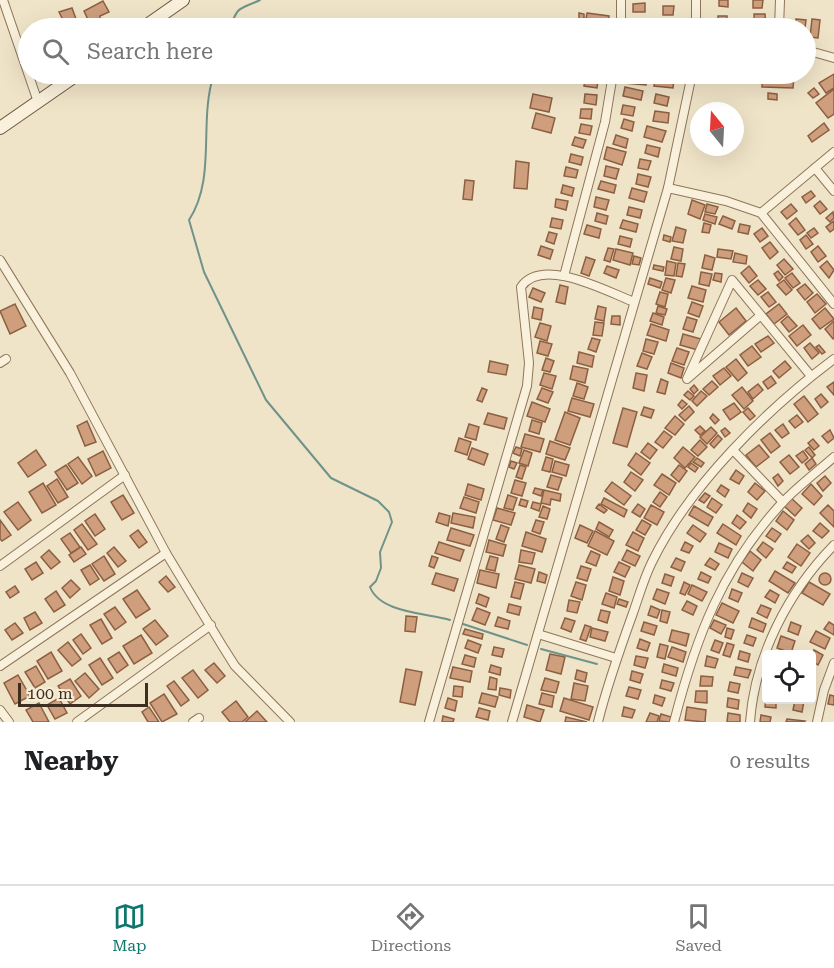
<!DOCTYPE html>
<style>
body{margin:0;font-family:"Roboto Serif",serif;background:#f6f6f6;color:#202124}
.controls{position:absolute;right:18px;bottom:18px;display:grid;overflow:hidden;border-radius:6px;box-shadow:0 6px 24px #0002}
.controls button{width:54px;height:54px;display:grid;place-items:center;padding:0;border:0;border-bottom:2px solid #e0e0e0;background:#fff;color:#202124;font:30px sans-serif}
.compass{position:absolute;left:690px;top:102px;width:54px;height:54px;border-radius:50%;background:#fff;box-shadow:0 6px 24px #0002;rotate:342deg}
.scale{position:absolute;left:18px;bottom:15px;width:130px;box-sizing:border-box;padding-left:6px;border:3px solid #3d2e20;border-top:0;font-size:16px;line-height:21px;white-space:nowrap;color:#3d2e20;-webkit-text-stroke:4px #f7eed8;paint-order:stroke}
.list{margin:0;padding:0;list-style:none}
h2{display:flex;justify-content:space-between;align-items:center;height:78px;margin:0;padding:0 24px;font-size:26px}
h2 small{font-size:20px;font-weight:400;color:#757577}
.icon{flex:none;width:33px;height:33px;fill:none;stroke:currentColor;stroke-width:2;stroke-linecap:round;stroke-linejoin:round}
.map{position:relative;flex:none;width:834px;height:722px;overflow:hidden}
.search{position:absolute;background:#fff;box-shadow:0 6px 24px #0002;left:18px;right:18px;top:18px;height:66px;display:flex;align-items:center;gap:15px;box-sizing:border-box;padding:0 21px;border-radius:33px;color:#757577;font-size:22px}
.sheet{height:162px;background:#fff}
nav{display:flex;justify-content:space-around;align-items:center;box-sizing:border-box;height:84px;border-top:2px solid #e0e0e0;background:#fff;font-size:16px;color:#757577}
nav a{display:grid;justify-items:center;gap:3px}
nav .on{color:#0f766e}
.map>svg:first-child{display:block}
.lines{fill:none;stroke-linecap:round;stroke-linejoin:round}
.stream{stroke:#6f938a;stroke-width:2}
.building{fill:#cf9f7d;stroke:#8d5f41;stroke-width:1.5}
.street-casing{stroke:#8d765c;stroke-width:10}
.secondary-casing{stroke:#6f573f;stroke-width:14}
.street{stroke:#faf1dc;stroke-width:8}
.secondary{stroke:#faf1dc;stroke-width:12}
</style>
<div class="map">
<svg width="834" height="722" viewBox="0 0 834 722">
<rect width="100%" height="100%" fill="#f0e4c8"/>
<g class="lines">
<g class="stream">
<path d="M230,28C238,5 239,10 260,0"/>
<path d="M214,74C198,121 217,177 189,220L204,272L266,400L331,478L378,501L389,512L392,522L380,552L381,568L376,581L370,587C380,613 426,613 450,620"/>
<path d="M463,624L527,645"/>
<path d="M541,649L597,664"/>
</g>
</g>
<g class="building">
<path d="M719,0H728V7L719,6Z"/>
<path d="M753,0H763L762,8H753Z"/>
<path d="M103,1L109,12L100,16V24L92,28L84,11Z"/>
<path d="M645,3V12H633V4Z"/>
<path d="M663,6H674L673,15H663Z"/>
<path d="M72,8L79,27L67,28L59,12Z"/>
<path d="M579,13L584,14V21L579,20Z"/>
<path d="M587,13L609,16L608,27L585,24Z"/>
<path d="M754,14H765L766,28H755Z"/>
<rect x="718" y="16" width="9" height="12"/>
<path d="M796,19L806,20L805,28H795Z"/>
<path d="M812,19L820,20L818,38L810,37Z"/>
<path d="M635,24L644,25V28H634Z"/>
<path d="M626,74H648L646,85L624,83Z"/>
<path d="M763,74L794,76L793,88L762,87Z"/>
<path d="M834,74V88L826,93L819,83Z"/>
<path d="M655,76L674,78L673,88L654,86Z"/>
<path d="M585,78L598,80L597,88L584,86Z"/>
<path d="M625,87L643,91L641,100L623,96Z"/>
<path d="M814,88L819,94L813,98L808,93Z"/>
<path d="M834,89V114L828,118L816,103Z"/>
<path d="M768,93L777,94V100L768,99Z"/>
<path d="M533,94L552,98L549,112L530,108Z"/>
<path d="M585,94L597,95L596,105L584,103Z"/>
<path d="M656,94L669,97L667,106L654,103Z"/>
<path d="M623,105L635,107L633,116L621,114Z"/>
<path d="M581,109H592L591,119L580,118Z"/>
<path d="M655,111L669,113L668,123L653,121Z"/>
<path d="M536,113L555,118L551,133L532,128Z"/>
<path d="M624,119L634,122L632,131L621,128Z"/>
<path d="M824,123L829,130L812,142L808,136Z"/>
<path d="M581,124L592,126L590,135L579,133Z"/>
<path d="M647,126L666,131L662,142L644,137Z"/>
<path d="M616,135L628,139L626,148L613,144Z"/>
<path d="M575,137L586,140L583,148L572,145Z"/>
<path d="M647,145L660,148L658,157L645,153Z"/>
<path d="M607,147L626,152L622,165L604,159Z"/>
<path d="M571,154L583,157L581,165L569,162Z"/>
<path d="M640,159L651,161L648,170L638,168Z"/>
<path d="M516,161L529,163L527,189L514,188Z"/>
<path d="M606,166L619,169L616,179L604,176Z"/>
<path d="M566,167L578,170L576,178L564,176Z"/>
<path d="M638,174L651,177L648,187L636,184Z"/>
<path d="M465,180L474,181L472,200L463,199Z"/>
<path d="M601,181L616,185L614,193L598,189Z"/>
<path d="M563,185L574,188L572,196L561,193Z"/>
<path d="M632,188L647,192L644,202L629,198Z"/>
<path d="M811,191L815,196L806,203L802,197Z"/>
<path d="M596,197L609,200L606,210L594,207Z"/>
<path d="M556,199L568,201L566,210L555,207Z"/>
<path d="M692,200L705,205L700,219L688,214Z"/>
<path d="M820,201L827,209L820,214L814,206Z"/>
<path d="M707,204L718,207L715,214L705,212Z"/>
<path d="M791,204L797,211L787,219L781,212Z"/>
<path d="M629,207L642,210L640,218L627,215Z"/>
<path d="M833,212L834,218L830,222L826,218Z"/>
<path d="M597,213L608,216L606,224L595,221Z"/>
<path d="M705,214L717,217L715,224L703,220Z"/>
<path d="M723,216L735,221L732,229L719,224Z"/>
<path d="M552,218L563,220L561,229L550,227Z"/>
<path d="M796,218L805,230L798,235L789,224Z"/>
<path d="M623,220L638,224L636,232L620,228Z"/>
<path d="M834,221V229L830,232L826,227Z"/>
<path d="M704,223L711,225L709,233L702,232Z"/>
<path d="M740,224L750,226L748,234L738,232Z"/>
<path d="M587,225L601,229L599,238L584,234Z"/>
<path d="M676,227L686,230L683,243L672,241Z"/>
<path d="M762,228L768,236L760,242L754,234Z"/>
<path d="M814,228L818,233L811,238L807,233Z"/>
<path d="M549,232L557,234L554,244L546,241Z"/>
<path d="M664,235L671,237L670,242L663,240Z"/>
<path d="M806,235L813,244L806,249L800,240Z"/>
<path d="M620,236L632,239L630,247L618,244Z"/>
<path d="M770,242L778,252L770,259L762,248Z"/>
<path d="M541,246L553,250L550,259L538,255Z"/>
<path d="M818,246L826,256L818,262L811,252Z"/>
<path d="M674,247L683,249L681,261L671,259Z"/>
<path d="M608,248L614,249L610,262L604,260Z"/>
<path d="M616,249L633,253L630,265L613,260Z"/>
<path d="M718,249L733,251L731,259L717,257Z"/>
<path d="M735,253L747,256L746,264L733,262Z"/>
<path d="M705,255L715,258L712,270L702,268Z"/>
<path d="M634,256L641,258L639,265L632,264Z"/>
<path d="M586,257L595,260L589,276L581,273Z"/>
<path d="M784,259L793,269L785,275L777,265Z"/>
<path d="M667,261L676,263L674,276L665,275Z"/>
<path d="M827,261L834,270L829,278L820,267Z"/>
<path d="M678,263L685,264L682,277L676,276Z"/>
<path d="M654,265L664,267L663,271L653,269Z"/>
<path d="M607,266L619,270L616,278L604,273Z"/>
<path d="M749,266L757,276L749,283L741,273Z"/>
<path d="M778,271L783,277L779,281L774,274Z"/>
<path d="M701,272L712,274L709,286L699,284Z"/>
<path d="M715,273L722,274L721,282L713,280Z"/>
<path d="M792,273L800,283L793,288L785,278Z"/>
<path d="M650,278L662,282L660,288L648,284Z"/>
<path d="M666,278L675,280L671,293L662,290Z"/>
<path d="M758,280L766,289L758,295L750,286Z"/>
<path d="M784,280L792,290L786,295L777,285Z"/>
<path d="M805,284L813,293L805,300L797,290Z"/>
<path d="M560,285L568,287L565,304L556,302Z"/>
<path d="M692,286L706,290L703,302L688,298Z"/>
<path d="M533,288L545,293L541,302L529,297Z"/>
<path d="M660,292L668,294L665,307L656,304Z"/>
<path d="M768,292L776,302L769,307L761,297Z"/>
<path d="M817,294L826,304L815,313L807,302Z"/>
<path d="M692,302L703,306L699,317L688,313Z"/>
<path d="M15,304L26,326L10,334L0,311Z"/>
<path d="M779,304L787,314L774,324L766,314Z"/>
<path d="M598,306L606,308L604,321L595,319Z"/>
<path d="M658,306L667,309L665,315L656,313Z"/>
<path d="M534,307L543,309L541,320L532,318Z"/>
<path d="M736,308L746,321L729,335L719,322Z"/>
<path d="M825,308L834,319L820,329L812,319Z"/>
<path d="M653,313L664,317L662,325L650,321Z"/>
<path d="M612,316H620V325L611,324Z"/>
<path d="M788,316L797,326L789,332L781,322Z"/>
<path d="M687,317L697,320L693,332L683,329Z"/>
<path d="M834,321V338L833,339L825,329Z"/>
<path d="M595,322L604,323L602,336L593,335Z"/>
<path d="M540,323L551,326L547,341L535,337Z"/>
<path d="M651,324L669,330L666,341L647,335Z"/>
<path d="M803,325L811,335L797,346L789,336Z"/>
<path d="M683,334L701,339L698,350L680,345Z"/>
<path d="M768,336L774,343L761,352L755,344Z"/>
<path d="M592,338L600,340L596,352L588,349Z"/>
<path d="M646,339L658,342L654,354L643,351Z"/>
<path d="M540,341L552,344L548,356L537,353Z"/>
<path d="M810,343L819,353L812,359L804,348Z"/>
<path d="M819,345L825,352L822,354L816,347Z"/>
<path d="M752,346L761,357L748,366L740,355Z"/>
<path d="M677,348L689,352L684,365L672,361Z"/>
<path d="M579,352L594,356L592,367L577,363Z"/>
<path d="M642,353L652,357L647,369L637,366Z"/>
<path d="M546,358L554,361L550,372L542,370Z"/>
<path d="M736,359L747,373L738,381L726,367Z"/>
<path d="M490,361L508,365L506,375L488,372Z"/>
<path d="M785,361L791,368L779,378L773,371Z"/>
<path d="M671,363L684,368L681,378L668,373Z"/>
<path d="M573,366L588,369L585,383L570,379Z"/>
<path d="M724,368L731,376L720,385L713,376Z"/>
<path d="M544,373L556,376L552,389L540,385Z"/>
<path d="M636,373L647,375L644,391L633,388Z"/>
<path d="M771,376L776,383L768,389L763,382Z"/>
<path d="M661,379L668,382L665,394L657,392Z"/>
<path d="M712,381L718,387L709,395L703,389Z"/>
<path d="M834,382V395L827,387Z"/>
<path d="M577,383L588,387L584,399L573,396Z"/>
<path d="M758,384L763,390L753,399L748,392Z"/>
<path d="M694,385L698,390L694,394L690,389Z"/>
<path d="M742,387L753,401L744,409L732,395Z"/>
<path d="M482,388L487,390L482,402L477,400Z"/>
<path d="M542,388L553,392L548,403L537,399Z"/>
<path d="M688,391L694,396L690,400L684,395Z"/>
<path d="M701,391L707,396L697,406L692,401Z"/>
<path d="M821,394L828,402L821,408L815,399Z"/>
<path d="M804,396L818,414L808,422L794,404Z"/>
<path d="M572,398L594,404L590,417L568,411Z"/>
<path d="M682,400L687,404L682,409L678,405Z"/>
<path d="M532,402L550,409L545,422L527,416Z"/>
<path d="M734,403L741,412L730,420L723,410Z"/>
<path d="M689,406L694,412L685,421L679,415Z"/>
<path d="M644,407L654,410L651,418L641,415Z"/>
<path d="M623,408L637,412L627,447L613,443Z"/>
<path d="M748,408L755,416L750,420L743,412Z"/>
<path d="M565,412L580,418L570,445L555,440Z"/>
<path d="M488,413L507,418L504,429L484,424Z"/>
<path d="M713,414L719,420L715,424L710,418Z"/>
<path d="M797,415L803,422L795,428L789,421Z"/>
<path d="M675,416L684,424L675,435L665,428Z"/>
<path d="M532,420L542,423L539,434L529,431Z"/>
<path d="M87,421L96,442L85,446L77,426Z"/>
<path d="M469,424L479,427L476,440L465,437Z"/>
<path d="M783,424L789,433L782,438L775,430Z"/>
<path d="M700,426L705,431L700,435L695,430Z"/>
<path d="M711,427L717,433L707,444L700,437Z"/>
<path d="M725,428L730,433L725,437L721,431Z"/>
<path d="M830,430L834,438L828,443L822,436Z"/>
<path d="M664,431L672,437L663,448L655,442Z"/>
<path d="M770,433L780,446L771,453L761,440Z"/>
<path d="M525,434L544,439L540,452L521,447Z"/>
<path d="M718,435L722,439L714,448L710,444Z"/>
<path d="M459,438L471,442L467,455L455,451Z"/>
<path d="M813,439L819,446L814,450L808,443Z"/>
<path d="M700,440L707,447L698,456L691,450Z"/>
<path d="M550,441L570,448L565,460L546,454Z"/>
<path d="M648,443L657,450L650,459L641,452Z"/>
<path d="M759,445L769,457L756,467L746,455Z"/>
<path d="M516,447L522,449L520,456L513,453Z"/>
<path d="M683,447L695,457L685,468L674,458Z"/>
<path d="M809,447L815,455L812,458L805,450Z"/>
<path d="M472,448L488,454L484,465L468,459Z"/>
<path d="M36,450L46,465L28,477L18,463Z"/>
<path d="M524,450L532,453L528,466L519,463Z"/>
<path d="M103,451L111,468L96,476L88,459Z"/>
<path d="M803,451L808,458L802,463L796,456Z"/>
<path d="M636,453L650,463L641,475L628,465Z"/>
<path d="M789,455L799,467L790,474L780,462Z"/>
<path d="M78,457L92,476L82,484L68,464Z"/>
<path d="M546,457L553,459L550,472L542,470Z"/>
<path d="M697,458L704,463L701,467L693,462Z"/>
<path d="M812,458L816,464L809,470L805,464Z"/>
<path d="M511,461L517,463L514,469L509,467Z"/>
<path d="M555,461L569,465L566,476L552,472Z"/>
<path d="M691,463L698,468L695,472L688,467Z"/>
<path d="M66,465L78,483L67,490L55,472Z"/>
<path d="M520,465L526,467L522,479L516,477Z"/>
<path d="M679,465L687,471L679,482L671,475Z"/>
<path d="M736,470L744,476L739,484L730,479Z"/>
<path d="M631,472L643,480L635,491L624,482Z"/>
<path d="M662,474L676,483L669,495L654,485Z"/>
<path d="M778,474L783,481L778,486L773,478Z"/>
<path d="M551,475L562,478L558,490L547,487Z"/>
<path d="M825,476L831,483L823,491L817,483Z"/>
<path d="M57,479L68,497L58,503L47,486Z"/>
<path d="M515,480L526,483L522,496L511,493Z"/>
<path d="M612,482L631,496L624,505L605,491Z"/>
<path d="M43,483L56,505L42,513L29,492Z"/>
<path d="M755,483L765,491L757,500L748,492Z"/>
<path d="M468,484L484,489L481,500L465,495Z"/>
<path d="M811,484L822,496L814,505L802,494Z"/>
<path d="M721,485L729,490L725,497L717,491Z"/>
<path d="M535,488L543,490L541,496L533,493Z"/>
<path d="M544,490L561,494L560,501L551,499L550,505L541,503Z"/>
<path d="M660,492L667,497L660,507L653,502Z"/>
<path d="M705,493L710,496L704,503L699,500Z"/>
<path d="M123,495L134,513L122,520L111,502Z"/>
<path d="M508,495L517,498L513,510L504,508Z"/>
<path d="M464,497L479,502L476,513L460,508Z"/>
<path d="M604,498L627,510L624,517L601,504Z"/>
<path d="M712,498L722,505L716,513L707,507Z"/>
<path d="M791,498L802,508L795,516L784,506Z"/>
<path d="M521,499L528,501L526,507L519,505Z"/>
<path d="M18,502L31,520L18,530L4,512Z"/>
<path d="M533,502L541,504L539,511L531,508Z"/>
<path d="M748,503L757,509L751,518L743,511Z"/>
<path d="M599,504L607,510L604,513L596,508Z"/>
<path d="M638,504L645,509L640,517L632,512Z"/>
<path d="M651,505L664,512L657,525L644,518Z"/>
<path d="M828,505L834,511V527L820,513Z"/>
<path d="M543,506L550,509L547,519L539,517Z"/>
<path d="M694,506L713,517L708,526L689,515Z"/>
<path d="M497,508L515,513L511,525L493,520Z"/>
<path d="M783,511L794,520L787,530L776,521Z"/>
<path d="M439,513L450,516L448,526L436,522Z"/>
<path d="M453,513L475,517L473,528L451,523Z"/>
<path d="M95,514L105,529L95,536L85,521Z"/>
<path d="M737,515L746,522L740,529L732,523Z"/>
<path d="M0,520L11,535L2,541L0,539Z"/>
<path d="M536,520L544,522L540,534L532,531Z"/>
<path d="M642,520L651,525L645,535L636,530Z"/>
<path d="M599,522L613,530L609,537L596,529Z"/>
<path d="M820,523L829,531L822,538L813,531Z"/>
<path d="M82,524L97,544L88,550L74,530Z"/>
<path d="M723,524L741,536L736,545L717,533Z"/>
<path d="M501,525L509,528L504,542L496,539Z"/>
<path d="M580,525L593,531L587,543L575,538Z"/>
<path d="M693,525L706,534L700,542L687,533Z"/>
<path d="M451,528L474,535L470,546L447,540Z"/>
<path d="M772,528L781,534L775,542L766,536Z"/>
<path d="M138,530L147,542L139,548L130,536Z"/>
<path d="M595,531L614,541L607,555L588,546Z"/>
<path d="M526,532L546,539L542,552L522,546Z"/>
<path d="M633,532L644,538L638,551L626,545Z"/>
<path d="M70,533L80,547L71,553L61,539Z"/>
<path d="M808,535L815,543L809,549L801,541Z"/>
<path d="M489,540L506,545L503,556L486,552Z"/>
<path d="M439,542L464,550L460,561L435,553Z"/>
<path d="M685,542L693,546L689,553L681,550Z"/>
<path d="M763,542L773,549L766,558L757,550Z"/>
<path d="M719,543L732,549L728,558L715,552Z"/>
<path d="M797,544L810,553L801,566L788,557Z"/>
<path d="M81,547L86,554L74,562L69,555Z"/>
<path d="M114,547L126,561L118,567L107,553Z"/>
<path d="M49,550L60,562L51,569L41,557Z"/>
<path d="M521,550L535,553L532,564L519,562Z"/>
<path d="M627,550L640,556L635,566L622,560Z"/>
<path d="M591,551L600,555L596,566L586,562Z"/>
<path d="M750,551L761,560L753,571L742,562Z"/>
<path d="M104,556L115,574L104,581L92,564Z"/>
<path d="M432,556L438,558L434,568L429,566Z"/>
<path d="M490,556L498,558L495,571L486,569Z"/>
<path d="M676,558L685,562L681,571L671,567Z"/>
<path d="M710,558L719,564L715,570L705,565Z"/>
<path d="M36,562L43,573L32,580L25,569Z"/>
<path d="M619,562L630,567L625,577L614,572Z"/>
<path d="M787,562L796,567L792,573L783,568Z"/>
<path d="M90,565L99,579L90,585L81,570Z"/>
<path d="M519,565L535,569L531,583L515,579Z"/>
<path d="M581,566L591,569L587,581L577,578Z"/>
<path d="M480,570L499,574L496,588L477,583Z"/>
<path d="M775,571L795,583L788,593L769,581Z"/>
<path d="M539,572L547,575L545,583L537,581Z"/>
<path d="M701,572L711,577L708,583L698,579Z"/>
<circle cx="825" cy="579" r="6"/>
<path d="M436,573L458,579L454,591L432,584Z"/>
<path d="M742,573L753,578L748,587L738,582Z"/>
<path d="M665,574L674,577L671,586L662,583Z"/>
<path d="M166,576L175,587L168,592L159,582Z"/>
<path d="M613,577L624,581L620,595L609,591Z"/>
<path d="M71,580L80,589L70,598L62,588Z"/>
<path d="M515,582L524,584L520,599L511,597Z"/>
<path d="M576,582L586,585L582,600L571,596Z"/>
<path d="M684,582L690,585L685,595L680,593Z"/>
<path d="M809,582L830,594L823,605L802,593Z"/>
<path d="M692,585L707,592L702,601L688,594Z"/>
<path d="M15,586L19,592L10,598L6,592Z"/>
<path d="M657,589L669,593L665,604L653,599Z"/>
<path d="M732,589L742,593L738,602L729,598Z"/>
<path d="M137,590L150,609L136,618L123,599Z"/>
<path d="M770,590L779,595L775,603L765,597Z"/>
<path d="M56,591L65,605L54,612L45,599Z"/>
<path d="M606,593L617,597L614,608L602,604Z"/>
<path d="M479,594L489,598L486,607L476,603Z"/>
<path d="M619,599L628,602L626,607L617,604Z"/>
<path d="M569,600L580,602L577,613L567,611Z"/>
<path d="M687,601L697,606L693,615L682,610Z"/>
<path d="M722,603L739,611L733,623L716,615Z"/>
<path d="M509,604L521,607L519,615L507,612Z"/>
<path d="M761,605L771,609L767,618L757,613Z"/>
<path d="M651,606L660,610L657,618L648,615Z"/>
<path d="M115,607L126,622L115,630L104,614Z"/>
<path d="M477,608L490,613L485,625L472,620Z"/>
<path d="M601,610L610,612L607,623L598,620Z"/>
<path d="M662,610L670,612L667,623L660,621Z"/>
<path d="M35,612L42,623L30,630L24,618Z"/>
<path d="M406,616L417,617L415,632L405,631Z"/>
<path d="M498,617L510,621L508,629L495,626Z"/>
<path d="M565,618L575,621L571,632L561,628Z"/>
<path d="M752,618L766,624L763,632L749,627Z"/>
<path d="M101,619L112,638L102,644L90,625Z"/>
<path d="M155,620L168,636L156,645L143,629Z"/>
<path d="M714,620L726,625L721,634L710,628Z"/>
<path d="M644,622L657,626L654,635L641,631Z"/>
<path d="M791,622L801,626L798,635L788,631Z"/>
<path d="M829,622L834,625V635L824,629Z"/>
<path d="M15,623L23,633L12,640L5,630Z"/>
<path d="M585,625L591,627L586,641L580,639Z"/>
<path d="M592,628L608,632L605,641L590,637Z"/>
<path d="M727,628L734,630L731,639L725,637Z"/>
<path d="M465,629L483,634L482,639L463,634Z"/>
<path d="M672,630L689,634L686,646L669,641Z"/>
<path d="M816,631L830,638L825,649L810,642Z"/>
<path d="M81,634L91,648L83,654L73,640Z"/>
<path d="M141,635L152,653L134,664L123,646Z"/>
<path d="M747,635L756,638L753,646L744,643Z"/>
<path d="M781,636L795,641L791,653L777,648Z"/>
<path d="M640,639L650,643L647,651L637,648Z"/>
<path d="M468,640L481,645L478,653L465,648Z"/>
<path d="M715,640L723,643L719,653L711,650Z"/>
<path d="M68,642L81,659L72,666L58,650Z"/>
<path d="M727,643L734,645L730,657L723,655Z"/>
<path d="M660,644L668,646L665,659L657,657Z"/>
<path d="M494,647L504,649L502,657L492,655Z"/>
<path d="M672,647L686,652L683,662L668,657Z"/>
<path d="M814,650L823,655L818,665L812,661Z"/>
<path d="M740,651L750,654L748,662L738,659Z"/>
<path d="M51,652L62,671L48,679L37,661Z"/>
<path d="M119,652L128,665L117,673L108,659Z"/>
<path d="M550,654L565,657L561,674L546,670Z"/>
<path d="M465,655L476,658L474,667L462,664Z"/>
<path d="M636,656L648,658L645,668L634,665Z"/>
<path d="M707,656L718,659L715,668L705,666Z"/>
<path d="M100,658L113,678L102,685L89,665Z"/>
<path d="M214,663L225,676L217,683L205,670Z"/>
<path d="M664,664L678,668L676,676L662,672Z"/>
<path d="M491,665L501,668L500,675L489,672Z"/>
<path d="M36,666L45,682L35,688L25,672Z"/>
<path d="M453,667L472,671L470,682L450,678Z"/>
<path d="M736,667L751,670L748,678L734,675Z"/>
<path d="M406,669L422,672L415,705L400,702Z"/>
<path d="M193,670L208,690L198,698L182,678Z"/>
<path d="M577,670L587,673L585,682L575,679Z"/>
<path d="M632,671L643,674L640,683L630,680Z"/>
<path d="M85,673L99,689L89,698L75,681Z"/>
<path d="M18,675L30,696L15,704L4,683Z"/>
<path d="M701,676L713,677L712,686H700Z"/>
<path d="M490,677L497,679L496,690L488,689Z"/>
<path d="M545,678L559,682L556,693L541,690Z"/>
<path d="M70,679L81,696L70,704L58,686Z"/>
<path d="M662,680L674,683L671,691L660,688Z"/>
<path d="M174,681L189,700L181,706L167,686Z"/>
<path d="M730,682L740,684L738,693L728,691Z"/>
<path d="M574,683L588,686L585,701L571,699Z"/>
<path d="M454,686L463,687L462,697L453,696Z"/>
<path d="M629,687L641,690L638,699L626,696Z"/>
<path d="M500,688L511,690L510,698L499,695Z"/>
<path d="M696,691H707V703L695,702Z"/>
<path d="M482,693L498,697L495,707L479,703Z"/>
<path d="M542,693L554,696L552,707L539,704Z"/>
<path d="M164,694L177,714L162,722L150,703Z"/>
<path d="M655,695L665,698L662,706L653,703Z"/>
<path d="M830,695L834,696V705L828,704Z"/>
<path d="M766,696V700H776V708L765,707Z"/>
<path d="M59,698L67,713L55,719L47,705Z"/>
<path d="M448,698L457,701L455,711L445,708Z"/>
<path d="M564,698L593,707L589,720L560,711Z"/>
<path d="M728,698L739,700L738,709L727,707Z"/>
<path d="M795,700L804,701L802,712L793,710Z"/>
<path d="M236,701L248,717L242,722H230L222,712Z"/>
<path d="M39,703L49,722H33L26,710Z"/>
<path d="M527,705L544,710L540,722L524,717Z"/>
<path d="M149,707L159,722H148L142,712Z"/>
<path d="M624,707L635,710L632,718L622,716Z"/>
<path d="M687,707L706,710L705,722L685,720Z"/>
<path d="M479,708L490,711L488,720L476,717Z"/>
<path d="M257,711L267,722H245Z"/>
<path d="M650,713L659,716L657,722H646Z"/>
<path d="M728,713L740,715V722H727Z"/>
<path d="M661,714L671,717L670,722L659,721Z"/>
<path d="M761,715L771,717L770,722H760Z"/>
<path d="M443,716L454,719L453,722H442Z"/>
<path d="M566,717L587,722H565Z"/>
<path d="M787,719L805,721L804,722H786Z"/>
</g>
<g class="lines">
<g class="street-casing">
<g id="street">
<path d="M3,0L38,102"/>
<path d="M621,28V0"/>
<path d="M696,28V0"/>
<path d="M779,28L780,0"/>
<path d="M806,50L834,58"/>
<path d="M815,168L834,191"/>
<path d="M668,188L726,201L761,213L834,304"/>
<path d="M761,213L834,152"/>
<path d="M0,260L70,373L166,553L223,647L235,666L290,722"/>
<path d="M564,276L605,122L613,74"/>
<path d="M761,315L687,379L732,280L811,376"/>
<path d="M0,363L6,359"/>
<path d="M733,450L783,502"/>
<path d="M0,566L125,475"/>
<path d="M538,634L616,658"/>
<path d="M0,666L166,553"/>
<path d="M0,710L9,722"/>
<path d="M77,722L211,625"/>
<path d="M193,722L199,718"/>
<path d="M429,722L527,386L529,363L521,287C542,256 606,291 634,302"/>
<path d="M512,722L668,188L692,74"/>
<path d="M598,722C607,685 620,649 633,613C639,596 644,578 652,562C689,486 767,409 834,359"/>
<path d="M674,722C696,637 722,568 782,503C798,486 817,472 834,457"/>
<path d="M750,722C755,656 788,592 834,545"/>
<path d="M817,722L824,690L834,663"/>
</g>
</g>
<g class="secondary-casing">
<g id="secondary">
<path d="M143,28L183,0"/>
<path d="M0,128L78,74"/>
</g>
</g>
<use href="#street" class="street"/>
<use href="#secondary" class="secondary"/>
</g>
</svg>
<div class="controls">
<button><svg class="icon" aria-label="locate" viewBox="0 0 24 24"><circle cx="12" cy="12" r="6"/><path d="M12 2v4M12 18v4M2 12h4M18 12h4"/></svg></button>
</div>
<svg class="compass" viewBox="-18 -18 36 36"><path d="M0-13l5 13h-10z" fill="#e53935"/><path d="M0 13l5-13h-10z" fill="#757577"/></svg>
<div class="scale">100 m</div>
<div class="search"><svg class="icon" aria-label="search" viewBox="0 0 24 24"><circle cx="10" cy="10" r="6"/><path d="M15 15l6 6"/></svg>Search here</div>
</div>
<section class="sheet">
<h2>Nearby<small>0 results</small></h2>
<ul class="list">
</ul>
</section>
<nav>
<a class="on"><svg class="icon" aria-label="map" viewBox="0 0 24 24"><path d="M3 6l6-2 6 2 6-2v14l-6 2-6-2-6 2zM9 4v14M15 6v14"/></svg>Map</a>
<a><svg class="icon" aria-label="directions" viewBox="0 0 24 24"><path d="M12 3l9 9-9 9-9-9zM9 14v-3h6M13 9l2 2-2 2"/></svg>Directions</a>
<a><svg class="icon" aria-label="saved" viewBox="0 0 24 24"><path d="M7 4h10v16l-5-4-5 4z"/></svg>Saved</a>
</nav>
